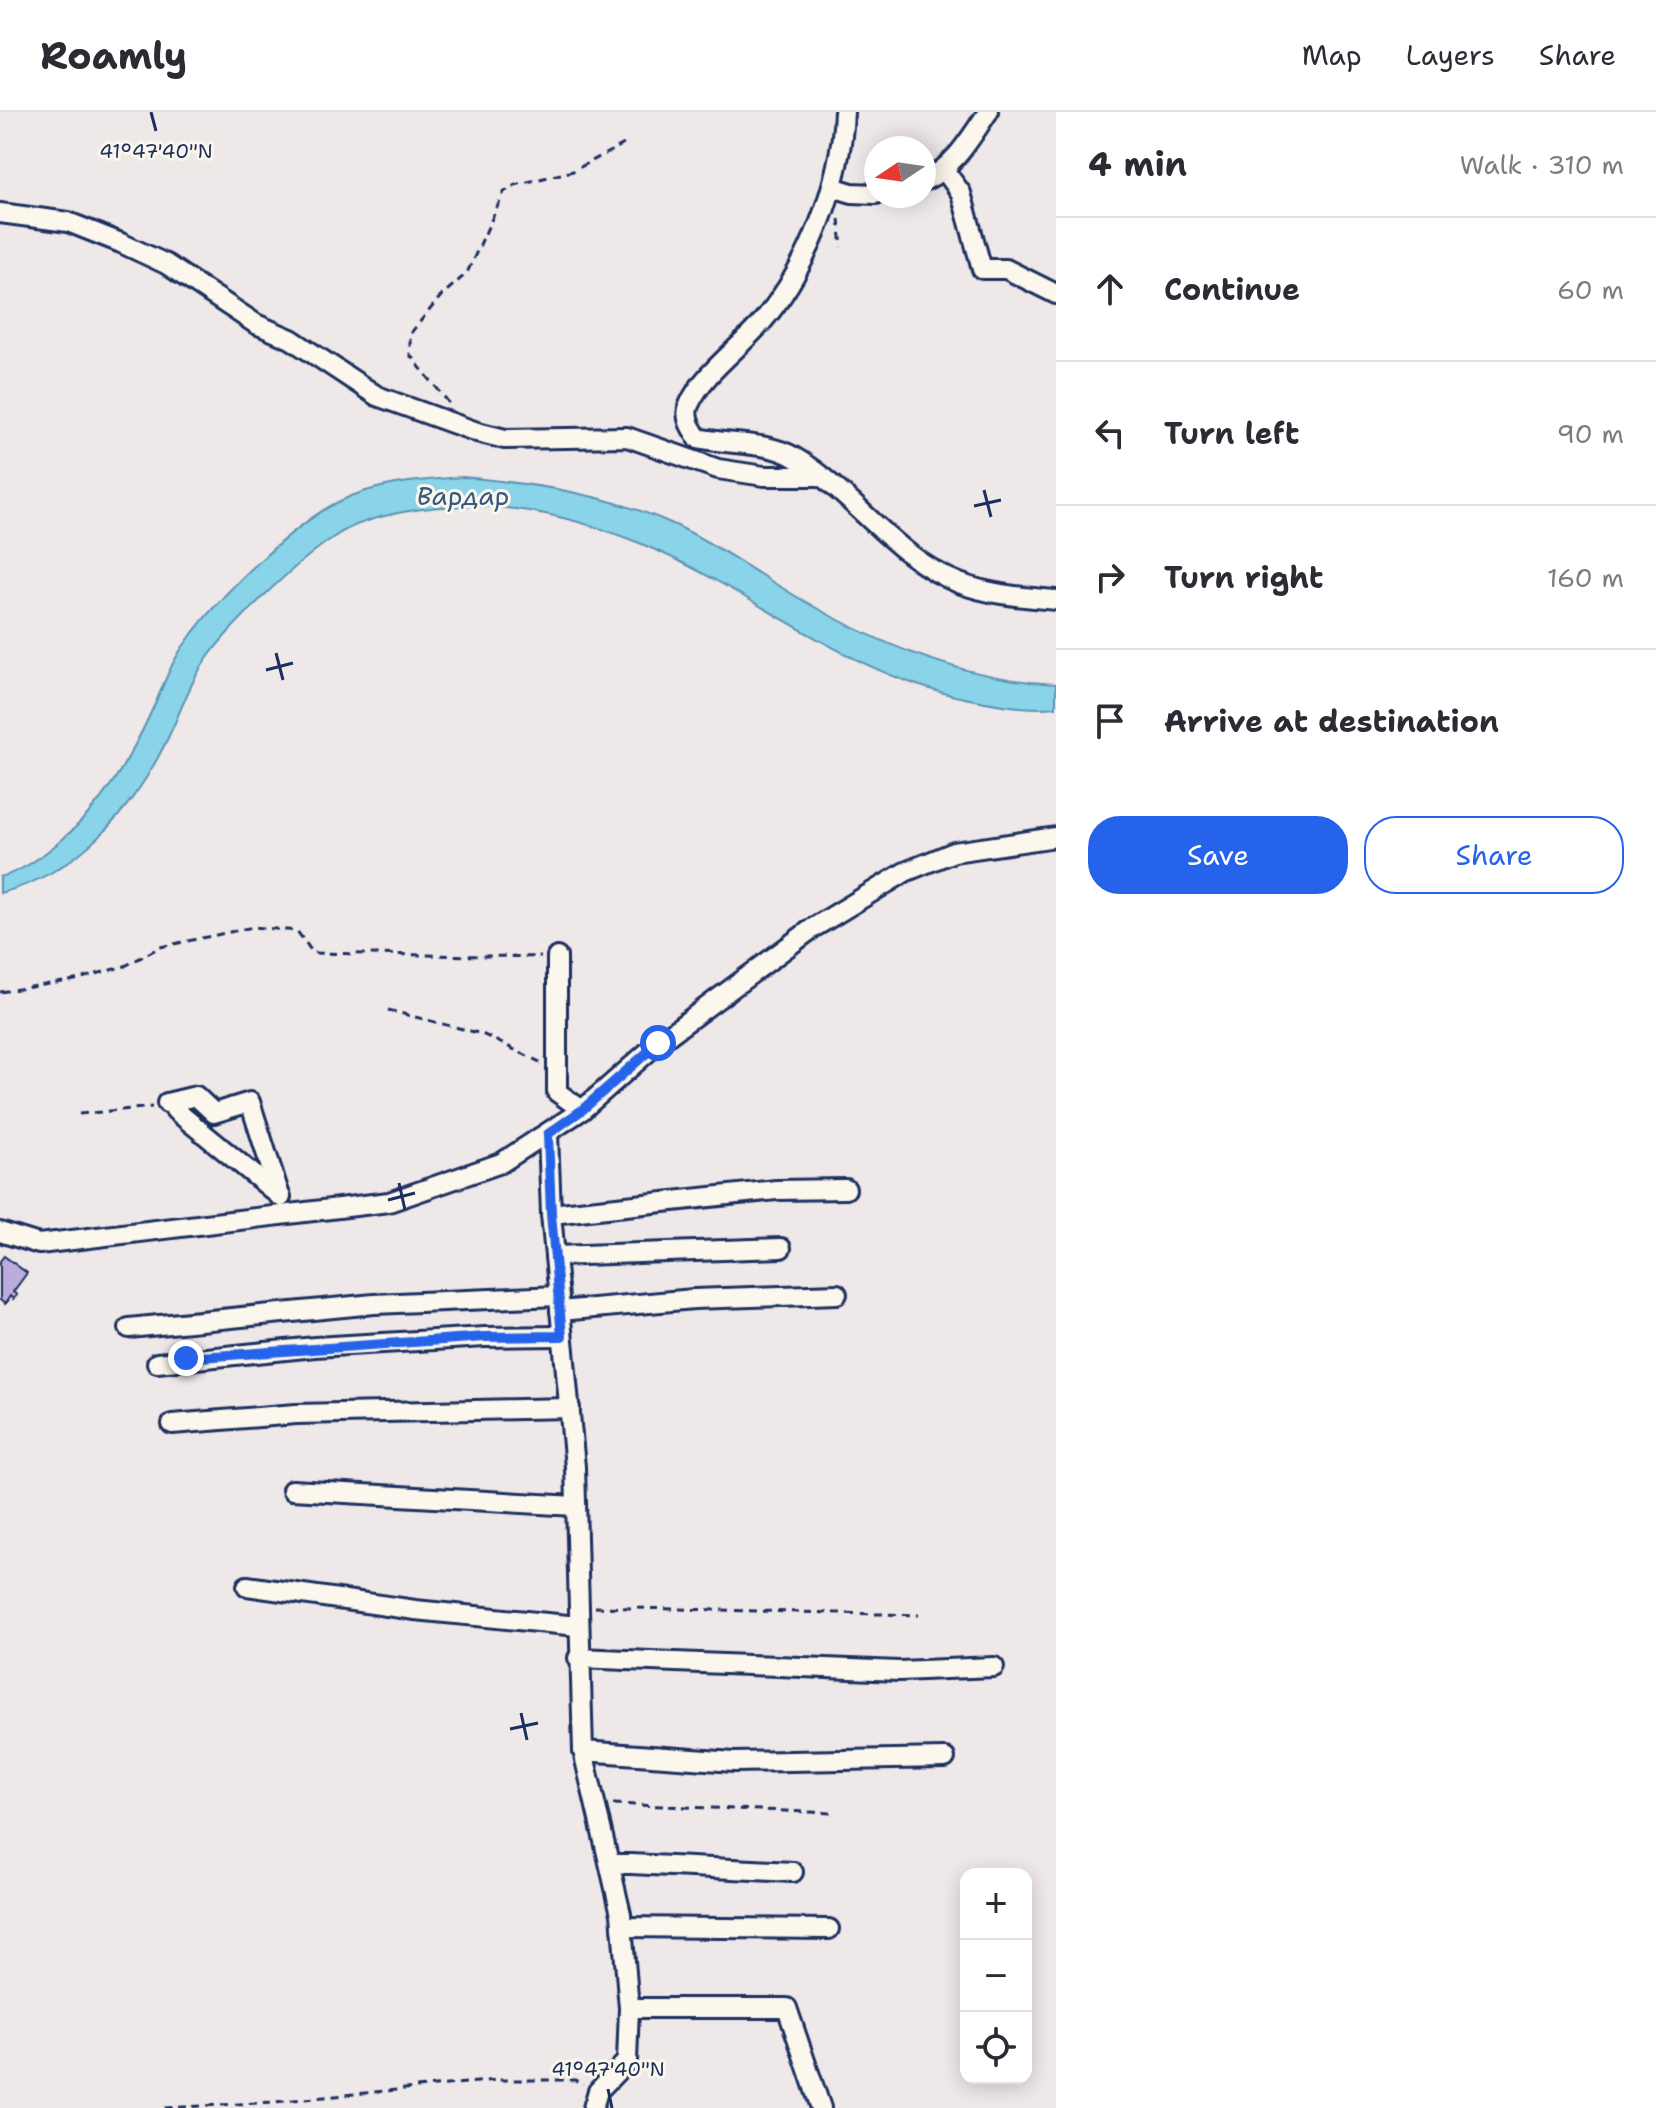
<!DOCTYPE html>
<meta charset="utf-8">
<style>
body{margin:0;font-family:"Shantell Sans",sans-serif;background:#f7f7f7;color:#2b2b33}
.controls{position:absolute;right:24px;bottom:24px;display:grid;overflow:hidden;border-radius:16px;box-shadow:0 4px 20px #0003}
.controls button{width:72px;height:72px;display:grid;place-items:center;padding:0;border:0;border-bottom:2px solid #e1e1e2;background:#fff;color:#2b2b33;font:40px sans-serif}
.compass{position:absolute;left:864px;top:24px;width:72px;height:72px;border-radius:50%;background:#fff;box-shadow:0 4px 20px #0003;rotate:257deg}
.stop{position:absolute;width:24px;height:24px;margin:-18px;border:6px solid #2563eb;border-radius:50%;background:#fff}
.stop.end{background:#2563eb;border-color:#fff;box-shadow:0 2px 8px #0008}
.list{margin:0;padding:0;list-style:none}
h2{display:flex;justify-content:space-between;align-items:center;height:104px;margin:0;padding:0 32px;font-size:34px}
h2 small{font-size:26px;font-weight:400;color:#7c7c81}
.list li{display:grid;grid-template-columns:52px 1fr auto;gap:24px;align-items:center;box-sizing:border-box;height:144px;padding:0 32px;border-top:2px solid #e1e1e2}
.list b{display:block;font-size:30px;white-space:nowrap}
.list em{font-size:26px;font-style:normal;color:#7c7c81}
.actions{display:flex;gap:16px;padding:24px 32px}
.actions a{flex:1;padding:18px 0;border:2px solid #2563eb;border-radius:32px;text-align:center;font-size:28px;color:#2563eb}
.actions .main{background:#2563eb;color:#fff}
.icon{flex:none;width:44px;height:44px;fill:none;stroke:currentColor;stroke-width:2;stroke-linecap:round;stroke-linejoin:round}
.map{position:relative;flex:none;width:1056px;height:1996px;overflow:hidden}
header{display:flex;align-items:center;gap:48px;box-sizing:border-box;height:112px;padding:0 40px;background:#fff;border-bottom:2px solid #e1e1e2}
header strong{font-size:38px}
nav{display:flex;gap:44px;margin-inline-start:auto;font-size:28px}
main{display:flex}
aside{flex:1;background:#fff}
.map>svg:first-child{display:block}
.water{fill:#89d4e9;stroke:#5d92b1;stroke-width:2}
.building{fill:#bcacdd;stroke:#1b2f5e;stroke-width:2}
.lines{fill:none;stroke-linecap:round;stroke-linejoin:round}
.minor-casing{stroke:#1b2f5e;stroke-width:24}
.path{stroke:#1b2f5e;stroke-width:3;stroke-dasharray:8 6;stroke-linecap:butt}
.minor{stroke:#fbf7ec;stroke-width:18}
.route{stroke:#2563eb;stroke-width:10}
.ticks{fill:none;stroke:#1b2f5e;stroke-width:3}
.labels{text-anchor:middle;stroke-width:6;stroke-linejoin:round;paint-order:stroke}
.water-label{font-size:26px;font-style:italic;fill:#365881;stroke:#fbf7ec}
.ticks-label{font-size:20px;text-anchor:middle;fill:#1b2f5e;stroke:#fbf7ec;stroke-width:6;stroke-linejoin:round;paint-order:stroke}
</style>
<header>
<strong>Roamly</strong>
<nav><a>Map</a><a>Layers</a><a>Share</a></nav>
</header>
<main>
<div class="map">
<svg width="1056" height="1996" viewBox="0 0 1056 1996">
<rect width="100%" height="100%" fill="#eee8e9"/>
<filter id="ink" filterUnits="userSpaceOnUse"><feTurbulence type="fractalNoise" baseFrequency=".0125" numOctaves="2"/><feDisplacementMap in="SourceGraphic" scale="16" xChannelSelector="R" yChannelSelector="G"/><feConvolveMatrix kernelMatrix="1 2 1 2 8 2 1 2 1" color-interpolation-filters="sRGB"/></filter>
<g filter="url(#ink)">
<path class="water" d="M463,365C535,372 609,382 675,413C712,430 744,453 779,474C863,526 956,567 1056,572V595C1028,598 1001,593 974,588C876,570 799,515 715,468C621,415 511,379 403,400C382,404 355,411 337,423C298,448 224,518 200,557C186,580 178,607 165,632C131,700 77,762 0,781V765C23,759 39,746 57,732C103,694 130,647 154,594C164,572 172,548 187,529C217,486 292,413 338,390C375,371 422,368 463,365Z"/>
<path class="building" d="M4,1144L27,1161L13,1180L17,1183L13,1187L10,1184L5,1192L0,1188V1149Z"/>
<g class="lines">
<g class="minor-casing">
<g id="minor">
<path d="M844,0C841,71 809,155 762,210C740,236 703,261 689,293C684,305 691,316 698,326C727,333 767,329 794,345C853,380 895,446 959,471C990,483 1024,485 1056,488"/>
<path d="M945,59L961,81L982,157H1006L1056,182"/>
<path d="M924,69C955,54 969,28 988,0"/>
<path d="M832,75L852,81L876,82"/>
<path d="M0,101L68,110L121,131L166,152L256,212L291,227L377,284L477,320L505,327L627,325L718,357L764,364H817"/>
<path d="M557,845V980L582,998"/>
<path d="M167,991L196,984L214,1001L250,990L280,1084"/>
<path d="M175,998L281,1085"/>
<path d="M548,1022L551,1102L575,1355L583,1639L621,1802L629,1896L627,1949L598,1979L593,1996"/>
<path d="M551,1102L776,1078L846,1077"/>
<path d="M0,1120L39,1132L389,1090L501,1051L582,998L658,931L813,816L905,760L954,740L1056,725"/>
<path d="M555,1144L781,1136"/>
<path d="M560,1199L694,1187L837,1182"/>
<path d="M129,1216L374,1192L558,1184"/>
<path d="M157,1251L315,1235L485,1225L562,1224"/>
<path d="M172,1312L296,1302L570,1296"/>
<path d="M292,1378L576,1394"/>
<path d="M247,1474L415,1498L578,1514"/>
<path d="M578,1546L899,1559L994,1555"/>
<path d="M583,1639L734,1650L945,1646"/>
<path d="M613,1756L615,1752H631L793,1760"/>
<path d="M622,1815L829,1817"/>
<path d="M629,1896H787L821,1996"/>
</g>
</g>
<g class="path">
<path d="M839,107L842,135"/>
<path d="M449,291L410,243V222L441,184L467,161L504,80L515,73L573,59L624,32"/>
<path d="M0,880L75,868L125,854L160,835L253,815L297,819L313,841L541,845"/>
<path d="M388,898L482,922L542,951"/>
<path d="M79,1002L152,995"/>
<path d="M595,1495L919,1503"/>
<path d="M613,1692L833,1701"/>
<path d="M165,1996L274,1990L497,1968H575L583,1972"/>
</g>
<use href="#minor" class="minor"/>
</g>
</g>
<g class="lines" filter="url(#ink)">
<path class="route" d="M186,1246L485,1225L562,1224L551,1102L548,1022L582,998L658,931"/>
</g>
<path class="ticks" d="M151,0L156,19M984,378L991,405M974,394L1001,388M276,541L283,568M266,558L293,551M399,1071L405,1098M388,1088L415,1081M521,1601L527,1628M510,1617L538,1611M608,1977L612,1996"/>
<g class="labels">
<g class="water-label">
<text x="463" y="393">Вардар</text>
</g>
</g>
<g class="ticks-label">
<text x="156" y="46">41°47'40"N</text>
<text x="608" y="1964">41°47'40"N</text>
</g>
</svg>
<div class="controls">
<button>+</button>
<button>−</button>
<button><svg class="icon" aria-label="locate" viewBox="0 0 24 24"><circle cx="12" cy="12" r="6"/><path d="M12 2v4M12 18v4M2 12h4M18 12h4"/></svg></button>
</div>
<svg class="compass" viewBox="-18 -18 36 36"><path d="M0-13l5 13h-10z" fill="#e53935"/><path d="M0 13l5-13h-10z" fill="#7c7c81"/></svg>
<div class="stop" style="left:658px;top:931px"></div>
<div class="stop end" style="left:186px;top:1246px"></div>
</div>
<aside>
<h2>4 min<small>Walk · 310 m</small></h2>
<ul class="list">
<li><svg class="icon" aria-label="ahead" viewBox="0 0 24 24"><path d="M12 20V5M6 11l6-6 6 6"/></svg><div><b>Continue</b></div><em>60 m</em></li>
<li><svg class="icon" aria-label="left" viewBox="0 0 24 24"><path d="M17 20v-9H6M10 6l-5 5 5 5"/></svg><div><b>Turn left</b></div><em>90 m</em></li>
<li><svg class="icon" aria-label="right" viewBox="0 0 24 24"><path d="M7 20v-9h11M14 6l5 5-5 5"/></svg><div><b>Turn right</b></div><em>160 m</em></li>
<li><svg class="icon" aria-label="arrive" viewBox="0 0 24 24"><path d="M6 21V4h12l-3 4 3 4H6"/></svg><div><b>Arrive at destination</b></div></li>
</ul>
<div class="actions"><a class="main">Save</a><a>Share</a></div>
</aside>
</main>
